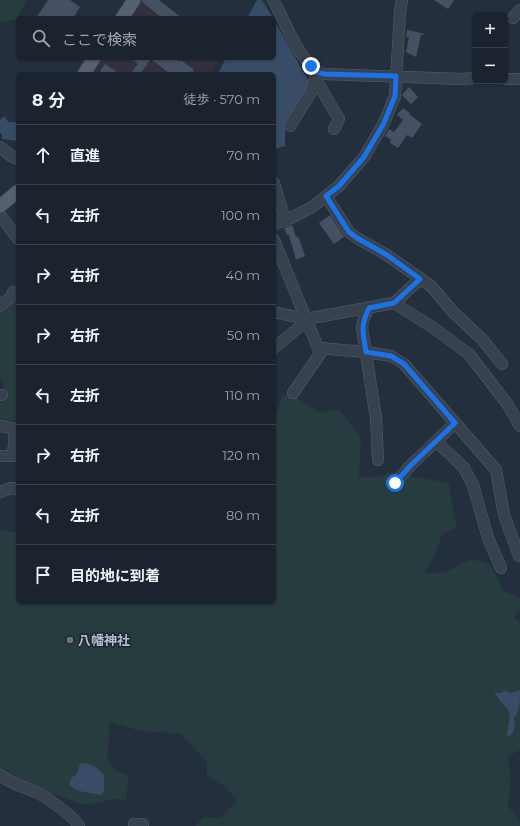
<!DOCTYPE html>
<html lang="ja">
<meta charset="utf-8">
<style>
body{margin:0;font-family:Montserrat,"Noto Sans JP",sans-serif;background:#242b36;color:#f1f3f6}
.controls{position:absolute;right:12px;top:12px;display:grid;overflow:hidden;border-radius:6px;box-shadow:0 1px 3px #0004}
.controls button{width:36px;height:36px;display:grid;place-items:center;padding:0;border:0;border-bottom:1px solid #39404a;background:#1b232e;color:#f1f3f6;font:20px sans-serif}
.stop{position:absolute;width:12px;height:12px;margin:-9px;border:3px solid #1a73e8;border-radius:50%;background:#fff}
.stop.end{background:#1a73e8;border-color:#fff;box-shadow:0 1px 4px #0008}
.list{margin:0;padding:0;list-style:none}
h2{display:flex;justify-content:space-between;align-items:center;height:52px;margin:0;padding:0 16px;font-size:17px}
h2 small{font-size:13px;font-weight:400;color:#a0a4aa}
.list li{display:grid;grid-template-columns:26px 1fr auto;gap:12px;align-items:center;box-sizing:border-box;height:60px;padding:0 16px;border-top:1px solid #39404a}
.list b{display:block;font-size:15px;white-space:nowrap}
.list em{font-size:13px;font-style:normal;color:#a0a4aa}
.icon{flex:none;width:22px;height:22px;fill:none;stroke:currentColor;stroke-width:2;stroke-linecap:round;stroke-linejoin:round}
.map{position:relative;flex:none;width:520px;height:826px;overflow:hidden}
.search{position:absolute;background:#1b232e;box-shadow:0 1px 3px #0004;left:16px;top:16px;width:260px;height:44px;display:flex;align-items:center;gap:10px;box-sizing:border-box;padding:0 14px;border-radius:6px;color:#a0a4aa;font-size:15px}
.panel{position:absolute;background:#1b232e;box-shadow:0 1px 3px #0004;left:16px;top:72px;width:260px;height:532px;border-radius:6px}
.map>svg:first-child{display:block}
.medical{fill:#32303f}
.green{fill:#263c3f}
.water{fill:#394c67}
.building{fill:#455162}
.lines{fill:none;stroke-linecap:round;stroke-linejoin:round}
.minor-casing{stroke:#565f6c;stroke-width:12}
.major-casing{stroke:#414a57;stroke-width:14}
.minor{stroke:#38414e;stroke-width:11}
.major{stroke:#56606e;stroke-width:13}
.route{stroke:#1a73e8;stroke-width:5}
.worship-dot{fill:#6b7280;stroke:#1d2633;stroke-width:1.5}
.labels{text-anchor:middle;stroke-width:3;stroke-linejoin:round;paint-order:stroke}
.poi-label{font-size:13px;font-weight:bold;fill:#b4bcc9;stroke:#1d2633;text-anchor:start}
</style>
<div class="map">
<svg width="520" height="826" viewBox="0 0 520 826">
<rect width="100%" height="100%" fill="#242f3e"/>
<g class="medical">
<path d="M140,0H159L182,18H127Z"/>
<path d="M100,58H219L211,74H96L91,71Z"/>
</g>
<g class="green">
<path d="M0,0H27L15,20L0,22Z"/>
<path d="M18,297V421H0V402L7,399L0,376V311Z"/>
<path d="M288,392L317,412L339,410L361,437L359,477H380L390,472L449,483L453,510L457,526L442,535L432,561L424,573H444L471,559L490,564L504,591L520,598V610L514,617L520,623V750L508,756L511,782L508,806L520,821V826H195L204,817L221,818L237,800L224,786L207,775V762L181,734L141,731L110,722L107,759L115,770L129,776L126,800L113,799L86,805L23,785L0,769V530L18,533V602H274V413L277,412L281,399Z"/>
</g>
<g class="water">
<path d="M257,0H262L273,18H247Z"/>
<path d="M274,20L309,82L308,94L285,129V146L274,149V74H218L226,58H274Z"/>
<path d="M5,116C7,124 11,122 17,122L18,120V141L2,139V134L0,133V120Z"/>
<path d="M504,690L511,693L520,690C520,700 520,711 514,718C515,726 516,734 507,737C508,718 516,716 500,701C498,698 497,696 494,693H502Z"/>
<path d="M80,763C91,763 97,767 104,775V791L101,795L79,791L69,785L71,778L77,774Z"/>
</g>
<g class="building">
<path d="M48,0H70L80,7L73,18H36Z"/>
<path d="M142,0H159L182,18H162L142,2Z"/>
<path d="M434,0H454L448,9Z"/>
<path d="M407,30L426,34L421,35L416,57L406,52L409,37H406Z"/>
<path d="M130,58H175L180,62L181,60L194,70L191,74H170L151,59L140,74H130L138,64Z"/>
<path d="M105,64L120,74H104L100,71Z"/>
<path d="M409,87L418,97L411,104L402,95Z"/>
<path d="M403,108L410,113L409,114L422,124L412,138L407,135L398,148L390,143L391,140L385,136L389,129L394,132L403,120L397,115Z"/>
<path d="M330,215L344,237L334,244L319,223Z"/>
<path d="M292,225L296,237L298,236L305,256L296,260L289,235H287L284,228Z"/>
</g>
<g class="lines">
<g class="minor-casing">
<g id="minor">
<path d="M273,0C286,22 300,66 324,74L461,79L475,78"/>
<path d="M513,18L520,10"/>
<path d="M315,78L339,119L334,129"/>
<path d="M505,79H520"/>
<path d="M290,126L311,92L317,72"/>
<path d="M0,147L11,156L18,159"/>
<path d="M274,183L285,220"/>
<path d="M326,196L349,232L357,238L387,255L431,286L454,313L482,339L502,364"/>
<path d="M0,215L18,239"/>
<path d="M274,224L293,217L312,207L339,186L364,157L384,123L395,96L400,12L402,0"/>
<path d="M274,240L318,348L366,352L391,356L404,364L496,470L504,515L519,556"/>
<path d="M394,303L432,327L469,354L508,405L520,426"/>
<path d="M0,306L12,296L13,292"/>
<path d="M369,307L363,321L362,328L376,418L378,460"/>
<path d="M274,312L306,319L394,303L420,279"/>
<path d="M274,348L303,324L306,319"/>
<path d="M293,393L324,348"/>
<path d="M0,395H2"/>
<path d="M0,426L15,429L18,428"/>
<path d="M436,441L464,468L473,485L488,538L501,568"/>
<path d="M0,456H18"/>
<path d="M13,456L15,429"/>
<path d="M395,483L410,466L455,423"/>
<path d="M0,492L11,488L18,489"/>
<path d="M0,775C14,786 25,786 40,794C51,801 72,815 79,826"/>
<path d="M134,824H143V826"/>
</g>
</g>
<g class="major-casing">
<g id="major">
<path d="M122,18L134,0"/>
<path d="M84,74L94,58"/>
<path d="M0,206L18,191"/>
</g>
</g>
<use href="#minor" class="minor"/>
<use href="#major" class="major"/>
</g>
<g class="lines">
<path class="route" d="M311,66L317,72L324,74L396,76L395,96L384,123L364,157L339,186L326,196L349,232L357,238L387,255L420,279L394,303L369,308C360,327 363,332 366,352L391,356L404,364L455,423L410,466L395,483"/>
</g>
<circle class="worship-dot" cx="70" cy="640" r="4"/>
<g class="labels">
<g class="poi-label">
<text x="78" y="645">八幡神社</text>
</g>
</g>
</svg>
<div class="controls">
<button>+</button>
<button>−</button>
</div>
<div class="stop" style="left:395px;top:483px"></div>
<div class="stop end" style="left:311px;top:66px"></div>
<div class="search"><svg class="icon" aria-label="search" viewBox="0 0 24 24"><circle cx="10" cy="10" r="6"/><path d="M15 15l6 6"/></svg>ここで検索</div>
<section class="panel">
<h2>8 分<small>徒歩 · 570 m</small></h2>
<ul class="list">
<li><svg class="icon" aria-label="ahead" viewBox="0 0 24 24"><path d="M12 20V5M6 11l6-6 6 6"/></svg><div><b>直進</b></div><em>70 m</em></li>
<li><svg class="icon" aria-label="left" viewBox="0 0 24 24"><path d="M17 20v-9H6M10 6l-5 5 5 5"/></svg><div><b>左折</b></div><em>100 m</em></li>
<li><svg class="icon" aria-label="right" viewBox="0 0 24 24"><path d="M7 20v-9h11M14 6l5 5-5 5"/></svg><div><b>右折</b></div><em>40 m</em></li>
<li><svg class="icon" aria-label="right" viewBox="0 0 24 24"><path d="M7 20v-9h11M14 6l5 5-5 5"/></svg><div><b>右折</b></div><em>50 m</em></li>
<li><svg class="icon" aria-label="left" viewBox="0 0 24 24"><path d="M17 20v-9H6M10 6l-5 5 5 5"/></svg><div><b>左折</b></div><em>110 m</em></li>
<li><svg class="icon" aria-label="right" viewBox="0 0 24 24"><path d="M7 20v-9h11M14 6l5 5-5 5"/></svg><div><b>右折</b></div><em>120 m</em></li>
<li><svg class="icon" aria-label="left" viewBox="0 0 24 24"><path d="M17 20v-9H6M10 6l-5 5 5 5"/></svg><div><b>左折</b></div><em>80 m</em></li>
<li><svg class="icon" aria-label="arrive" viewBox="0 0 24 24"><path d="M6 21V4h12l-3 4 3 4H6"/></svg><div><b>目的地に到着</b></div></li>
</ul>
</section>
</div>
